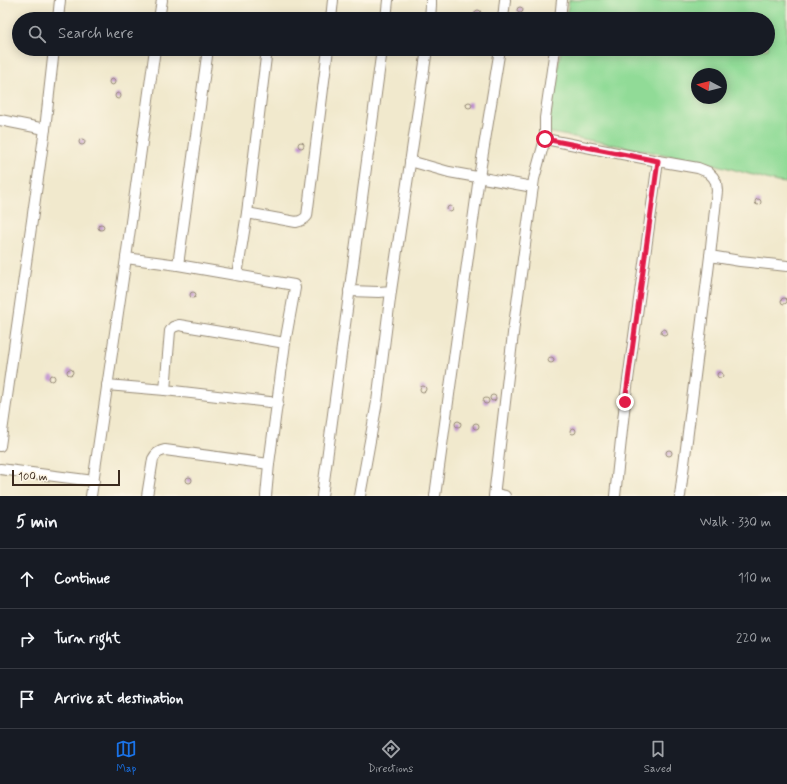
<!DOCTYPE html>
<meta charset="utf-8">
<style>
body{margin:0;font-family:Mynerve,sans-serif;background:#20242c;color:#f1f3f6}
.compass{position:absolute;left:691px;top:68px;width:36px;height:36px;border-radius:50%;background:#171b24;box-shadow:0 2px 10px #0003;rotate:277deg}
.scale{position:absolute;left:12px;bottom:10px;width:108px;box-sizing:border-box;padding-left:4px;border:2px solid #3b2a1e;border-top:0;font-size:11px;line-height:14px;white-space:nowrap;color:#3b2a1e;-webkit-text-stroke:3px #fcf5e5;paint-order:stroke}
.stop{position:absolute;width:12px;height:12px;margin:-9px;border:3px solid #e11d48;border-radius:50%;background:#fff}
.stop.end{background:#e11d48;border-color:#fff;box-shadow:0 1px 4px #0008}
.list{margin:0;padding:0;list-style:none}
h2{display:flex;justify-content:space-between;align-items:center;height:52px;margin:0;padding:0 16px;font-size:17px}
h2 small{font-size:13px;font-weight:400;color:#9ea1a6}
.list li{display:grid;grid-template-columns:26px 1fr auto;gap:12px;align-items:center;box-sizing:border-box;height:60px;padding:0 16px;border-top:1px solid #363941}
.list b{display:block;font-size:15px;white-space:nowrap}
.list em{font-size:13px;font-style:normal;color:#9ea1a6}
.icon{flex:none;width:22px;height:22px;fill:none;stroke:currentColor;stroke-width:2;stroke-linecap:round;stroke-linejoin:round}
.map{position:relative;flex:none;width:787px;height:496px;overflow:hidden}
.search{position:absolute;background:#171b24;box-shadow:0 2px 10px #0003;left:12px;right:12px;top:12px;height:44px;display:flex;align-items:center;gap:10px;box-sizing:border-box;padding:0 14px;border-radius:22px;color:#9ea1a6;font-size:15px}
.sheet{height:232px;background:#171b24}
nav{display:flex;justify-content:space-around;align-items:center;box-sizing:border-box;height:56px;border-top:1px solid #363941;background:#171b24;font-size:11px;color:#9ea1a6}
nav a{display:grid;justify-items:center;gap:2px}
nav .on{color:#1a73e8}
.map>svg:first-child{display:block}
.green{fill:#91db97;stroke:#66825a;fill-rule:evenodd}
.building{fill:#c192d0}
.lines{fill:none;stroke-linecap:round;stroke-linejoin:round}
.minor-casing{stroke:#968a76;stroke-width:12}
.minor{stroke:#fff;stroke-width:10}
.route{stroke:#e11d48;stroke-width:5}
</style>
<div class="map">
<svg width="787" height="496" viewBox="0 0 787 496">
<rect width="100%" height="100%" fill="#fcf5e5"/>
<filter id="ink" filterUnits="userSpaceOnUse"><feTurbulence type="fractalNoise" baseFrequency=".025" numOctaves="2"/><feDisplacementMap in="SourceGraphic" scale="8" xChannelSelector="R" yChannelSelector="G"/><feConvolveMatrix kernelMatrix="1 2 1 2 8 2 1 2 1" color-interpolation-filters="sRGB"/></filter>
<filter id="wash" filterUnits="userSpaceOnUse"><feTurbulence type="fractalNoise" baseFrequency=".012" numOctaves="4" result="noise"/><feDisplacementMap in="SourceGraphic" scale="16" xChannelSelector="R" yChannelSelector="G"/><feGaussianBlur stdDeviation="0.9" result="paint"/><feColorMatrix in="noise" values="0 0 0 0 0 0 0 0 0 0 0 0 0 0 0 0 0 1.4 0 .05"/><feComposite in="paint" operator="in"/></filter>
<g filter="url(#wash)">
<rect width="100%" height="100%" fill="#f1e9cd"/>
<path class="green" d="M569,0H787V183L777,182L714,164L547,132L561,49H768V19H566ZM697,74H721V98H697Z"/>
<g id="blocks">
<g class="building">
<circle cx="520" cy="10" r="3"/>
<circle cx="478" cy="13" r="3"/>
<circle cx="112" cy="82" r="3"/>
<circle cx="118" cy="96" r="3"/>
<circle cx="469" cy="105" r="3"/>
<circle cx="82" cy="142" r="3"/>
<circle cx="301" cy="145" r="3"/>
<circle cx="758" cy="202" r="3"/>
<circle cx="450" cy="209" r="3"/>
<circle cx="101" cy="227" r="3"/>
<circle cx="193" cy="295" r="3"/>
<circle cx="784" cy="301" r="3"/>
<circle cx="664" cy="332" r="3"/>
<circle cx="551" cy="360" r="3"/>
<circle cx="70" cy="372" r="3"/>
<circle cx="720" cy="375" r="3"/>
<circle cx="52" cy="378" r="3"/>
<circle cx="423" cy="389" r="3"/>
<circle cx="493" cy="398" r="3"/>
<circle cx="486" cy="401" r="3"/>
<circle cx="458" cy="424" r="3"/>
<circle cx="476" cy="426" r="3"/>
<circle cx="573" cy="431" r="3"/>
<circle cx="669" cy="453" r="3"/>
<circle cx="189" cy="480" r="3"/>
</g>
</g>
</g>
<g filter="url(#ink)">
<use href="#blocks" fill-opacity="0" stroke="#968a76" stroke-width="1"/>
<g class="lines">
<g class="minor-casing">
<g id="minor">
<path d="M58,19L60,0"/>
<path d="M159,19L162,0"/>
<path d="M331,19L333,0"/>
<path d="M386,19L388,0"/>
<path d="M430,19L431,5V0"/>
<path d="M503,19L505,0"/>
<path d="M560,19L562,0"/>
<path d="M555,49L545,118V139L658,161L698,168L708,172L713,177L716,182L717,191L710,256L740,261L787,266"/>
<path d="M0,120L45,129"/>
<path d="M410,161L449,172L533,187"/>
<path d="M247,213L296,222C301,221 304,220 307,216L328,49"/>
<path d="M126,258L178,265L294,285L295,288L285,343L269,464L266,496"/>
<path d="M178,265L208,49"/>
<path d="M237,275L247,213L267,49"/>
<path d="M349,291L379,292L391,291L427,49"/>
<path d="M107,385L165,390"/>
<path d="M278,403L165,390L170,331L173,327L179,325L285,343"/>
<path d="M0,446L45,129L54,49"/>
<path d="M0,469L94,481"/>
<path d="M495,494L505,496"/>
<path d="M91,496L126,258L155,49"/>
<path d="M147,496L153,459C156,453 159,451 165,450L269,464"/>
<path d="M322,496L382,49"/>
<path d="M360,496L377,402L391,291"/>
<path d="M435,496L479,177L500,49"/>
<path d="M494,496L514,325L534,179L545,139"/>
<path d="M615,496L625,402L658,161"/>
<path d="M680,496L710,256"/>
</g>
</g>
<use href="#minor" class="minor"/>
</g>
</g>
<g class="lines" filter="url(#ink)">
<path class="route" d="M545,139L658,161L625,402"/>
</g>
</svg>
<svg class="compass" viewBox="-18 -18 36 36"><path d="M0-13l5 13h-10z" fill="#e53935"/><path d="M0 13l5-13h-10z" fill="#9ea1a6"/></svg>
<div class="scale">100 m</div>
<div class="stop" style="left:545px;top:139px"></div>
<div class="stop end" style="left:625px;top:402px"></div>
<div class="search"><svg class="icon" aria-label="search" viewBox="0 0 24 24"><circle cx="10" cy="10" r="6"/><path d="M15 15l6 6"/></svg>Search here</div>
</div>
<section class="sheet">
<h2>5 min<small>Walk · 330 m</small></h2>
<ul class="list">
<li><svg class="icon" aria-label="ahead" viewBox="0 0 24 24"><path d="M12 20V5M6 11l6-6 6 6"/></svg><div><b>Continue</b></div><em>110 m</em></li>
<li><svg class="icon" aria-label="right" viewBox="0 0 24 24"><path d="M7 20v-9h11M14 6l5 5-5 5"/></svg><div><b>Turn right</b></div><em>220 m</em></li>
<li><svg class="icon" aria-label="arrive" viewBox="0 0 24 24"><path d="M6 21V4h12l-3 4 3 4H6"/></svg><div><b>Arrive at destination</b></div></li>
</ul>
</section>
<nav>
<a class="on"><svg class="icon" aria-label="map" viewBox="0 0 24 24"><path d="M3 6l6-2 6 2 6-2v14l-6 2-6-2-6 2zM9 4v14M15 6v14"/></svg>Map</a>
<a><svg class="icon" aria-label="directions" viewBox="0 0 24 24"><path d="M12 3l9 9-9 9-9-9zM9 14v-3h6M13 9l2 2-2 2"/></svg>Directions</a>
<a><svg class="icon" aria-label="saved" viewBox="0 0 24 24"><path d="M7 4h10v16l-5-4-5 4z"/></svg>Saved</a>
</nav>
